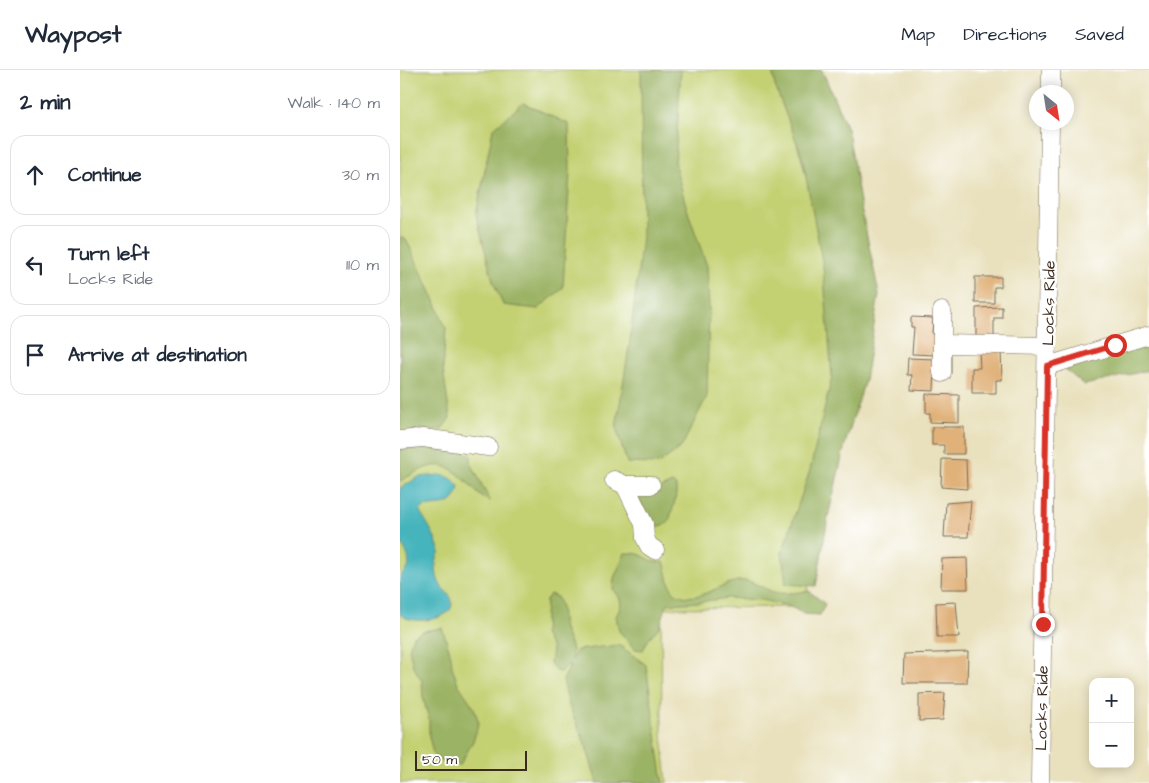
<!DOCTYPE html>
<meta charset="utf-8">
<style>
body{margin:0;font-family:"Architects Daughter",sans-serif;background:#f2f2f3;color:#1f2937}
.controls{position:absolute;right:15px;bottom:15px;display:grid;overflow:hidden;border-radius:10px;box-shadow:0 2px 12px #0003}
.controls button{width:45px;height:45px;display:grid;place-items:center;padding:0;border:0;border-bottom:1px solid #e0e1e3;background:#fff;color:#1f2937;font:25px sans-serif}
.compass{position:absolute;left:629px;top:15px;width:45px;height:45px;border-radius:50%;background:#fff;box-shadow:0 2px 12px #0003;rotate:150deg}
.scale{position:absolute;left:15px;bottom:12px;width:112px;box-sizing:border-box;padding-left:5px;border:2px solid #3b2a1e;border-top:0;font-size:14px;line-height:18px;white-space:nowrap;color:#3b2a1e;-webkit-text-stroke:4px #fff;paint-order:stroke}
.stop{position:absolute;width:15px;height:15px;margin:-11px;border:4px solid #d93025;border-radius:50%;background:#fff}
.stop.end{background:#d93025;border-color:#fff;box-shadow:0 1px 5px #0008}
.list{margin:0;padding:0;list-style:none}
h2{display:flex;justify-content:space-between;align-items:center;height:65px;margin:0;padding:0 20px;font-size:21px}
h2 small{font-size:16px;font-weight:400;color:#747a83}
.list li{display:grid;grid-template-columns:32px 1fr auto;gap:15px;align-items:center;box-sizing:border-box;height:80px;margin:0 10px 10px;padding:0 10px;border:1px solid #e0e1e3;border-radius:15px}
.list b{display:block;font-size:19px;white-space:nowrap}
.list p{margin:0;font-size:16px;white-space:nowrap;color:#747a83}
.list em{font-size:16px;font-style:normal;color:#747a83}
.icon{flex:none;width:28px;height:28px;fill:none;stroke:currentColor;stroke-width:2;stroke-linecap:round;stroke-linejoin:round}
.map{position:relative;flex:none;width:749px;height:713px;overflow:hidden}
header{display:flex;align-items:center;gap:30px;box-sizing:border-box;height:70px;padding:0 25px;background:#fff;border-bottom:1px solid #e0e1e3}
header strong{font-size:24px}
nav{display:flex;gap:28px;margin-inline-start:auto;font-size:18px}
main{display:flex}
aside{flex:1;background:#fff}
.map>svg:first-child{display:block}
.green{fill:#c4d173;stroke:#807e48}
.forest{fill:#9bb365;stroke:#6b6e42}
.water{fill:#45b4bc;stroke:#406f6d}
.building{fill:#e0b179}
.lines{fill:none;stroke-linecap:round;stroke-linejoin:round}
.minor-casing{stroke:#786a56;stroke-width:19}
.minor{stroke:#fff;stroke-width:18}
.route{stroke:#d93025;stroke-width:6}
.labels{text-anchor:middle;stroke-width:5;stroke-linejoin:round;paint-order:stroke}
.street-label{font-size:16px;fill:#3b2a1e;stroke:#fff}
</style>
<header>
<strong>Waypost</strong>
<nav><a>Map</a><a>Directions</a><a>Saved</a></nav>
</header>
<main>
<aside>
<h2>2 min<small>Walk · 140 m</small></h2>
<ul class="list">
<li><svg class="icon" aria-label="ahead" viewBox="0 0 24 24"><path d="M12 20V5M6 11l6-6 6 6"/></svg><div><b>Continue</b></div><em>30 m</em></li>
<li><svg class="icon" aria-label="left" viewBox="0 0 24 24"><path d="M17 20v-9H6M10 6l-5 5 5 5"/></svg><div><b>Turn left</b><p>Locks Ride</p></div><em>110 m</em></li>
<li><svg class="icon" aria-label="arrive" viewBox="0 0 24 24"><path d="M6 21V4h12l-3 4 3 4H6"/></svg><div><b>Arrive at destination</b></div></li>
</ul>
</aside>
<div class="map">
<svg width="749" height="713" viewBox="0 0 749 713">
<rect width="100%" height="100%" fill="#fff"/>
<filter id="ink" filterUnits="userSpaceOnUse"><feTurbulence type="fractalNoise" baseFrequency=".02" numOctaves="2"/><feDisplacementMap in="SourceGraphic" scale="10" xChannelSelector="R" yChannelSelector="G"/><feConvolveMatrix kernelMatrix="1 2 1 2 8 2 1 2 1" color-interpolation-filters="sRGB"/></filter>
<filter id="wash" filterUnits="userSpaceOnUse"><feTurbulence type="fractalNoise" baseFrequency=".0096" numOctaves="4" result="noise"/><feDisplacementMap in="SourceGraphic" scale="20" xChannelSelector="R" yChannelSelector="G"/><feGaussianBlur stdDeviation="1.12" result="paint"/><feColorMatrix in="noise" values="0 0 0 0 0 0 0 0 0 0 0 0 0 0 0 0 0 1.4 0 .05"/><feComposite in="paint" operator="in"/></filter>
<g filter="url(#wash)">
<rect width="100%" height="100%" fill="#e9e1bd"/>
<path class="green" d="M0,0H376L450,259L405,537L261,538L262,663L267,713H0Z"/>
<g class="forest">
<path d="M241,0H281L275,95L287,139L307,196L309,237L307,326L282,376L259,394L227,393L216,358L230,271L242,167Z"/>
<path d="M372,0H422L448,61L461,138L479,224L465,310L445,374L428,447L416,516L386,514L382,483L410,400L432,307L423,196L402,86L375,16Z"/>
<path d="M123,33L169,54L170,102L163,218L138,239L103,235L93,211L76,145L93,59Z"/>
<path d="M0,167L6,169L35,231L46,259L43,299L50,348L42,359L0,364Z"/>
<path d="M749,267V300L684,315L665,299Z"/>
<path d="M18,378L58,381L71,385V393L90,431C78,426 78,423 69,414C42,386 31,394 0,411V379Z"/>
<path d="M272,413L276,416C277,428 272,442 268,453L255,458L250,454L237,424L261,418Z"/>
<path d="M225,483C231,483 238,483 243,486C251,490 254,493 264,492C269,503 267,521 279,525C300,532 319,514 338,511C353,508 364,521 378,523C388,524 399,522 409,521L425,534L420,545L404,544L389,536L361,530L327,528L300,532L267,534L260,556L249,568L243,580L235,579L219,561L216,546C223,534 222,529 213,519L214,508Z"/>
<path d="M150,524L157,527C164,540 160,546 164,559C168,572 174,576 172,590L177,580L219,575L246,595L263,713H197L186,676L169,636L163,610L171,594L160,602L156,601L150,593L152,579L144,564L146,530Z"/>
<path d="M42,558L51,585L52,597L58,614L74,638L79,653L73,671L60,695L45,692L34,687L29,667V649L23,628L22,611L13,596L9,579L13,566L23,561Z"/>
</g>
<path class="water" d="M39,405C49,406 54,409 59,417C55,439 39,434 23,437L20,442C28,454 36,467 39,480C40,485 38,484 37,488C35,495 36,507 40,514C43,521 52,524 52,533C52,550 18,553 6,548C4,547 2,545 0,544V507L9,496L8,486L0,471V418L19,407Z"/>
<g id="blocks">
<g class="building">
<path d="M575,207H601V217H594V233H575Z"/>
<path d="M602,237V248H594V267L576,268V238Z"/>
<path d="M511,247L533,248L532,264L536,265L535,285L512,284L514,257H511Z"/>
<path d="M579,281H601L602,310H596V323H572V298H580Z"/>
<path d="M508,288L535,289L534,321L511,320L512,305H507Z"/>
<path d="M526,324L559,325V353L530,352V343H526Z"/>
<path d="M532,357H564V384H544V375H532Z"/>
<path d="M542,389L566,390L567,419L541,417Z"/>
<path d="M571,431L568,467H544L546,433Z"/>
<path d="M567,488L568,519H541L542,489Z"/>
<path d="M556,532L559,567H537L536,533Z"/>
<path d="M568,582L567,613H503L504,584Z"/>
<path d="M545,623L543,650L519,651V624Z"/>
</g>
</g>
</g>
<g filter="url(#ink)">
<use href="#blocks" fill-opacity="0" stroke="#786a56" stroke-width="1"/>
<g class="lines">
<g class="minor-casing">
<g id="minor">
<path d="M651,22V0"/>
<path d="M543,274L648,276"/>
<path d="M647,296L749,265"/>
<path d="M542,303V241"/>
<path d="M0,370L23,368L88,377"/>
<path d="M214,410L225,415L244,454L245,468L249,476L255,480"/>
<path d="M225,415H251"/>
<path d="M640,713L650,52"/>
</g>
</g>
<use href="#minor" class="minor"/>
</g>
</g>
<g class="lines" filter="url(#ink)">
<path class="route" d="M643,554L647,296L715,275"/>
</g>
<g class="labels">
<g class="street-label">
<text transform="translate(648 233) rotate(-89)" y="6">Locks Ride</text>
<text transform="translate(641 638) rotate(-89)" y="6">Locks Ride</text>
</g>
</g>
</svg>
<div class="controls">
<button>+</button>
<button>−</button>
</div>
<svg class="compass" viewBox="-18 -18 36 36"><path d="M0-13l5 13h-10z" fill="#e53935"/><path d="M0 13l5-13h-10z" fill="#747a83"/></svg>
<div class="scale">50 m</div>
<div class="stop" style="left:715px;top:275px"></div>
<div class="stop end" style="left:643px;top:554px"></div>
</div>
</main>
